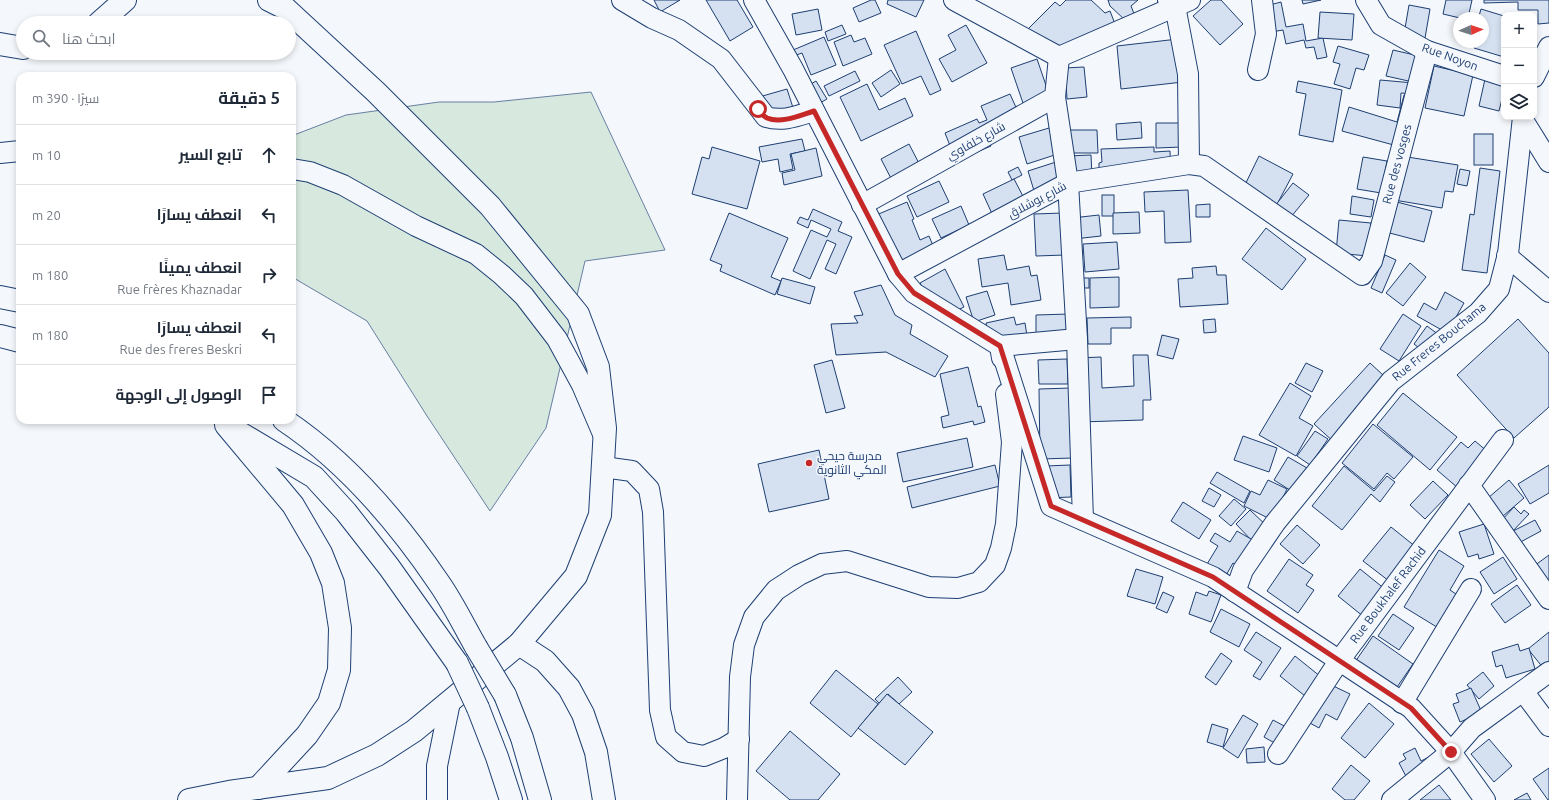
<!DOCTYPE html>
<html lang="ar">
<meta charset="utf-8">
<style>
body{margin:0;font-family:Ubuntu,Cairo,sans-serif;background:#f6f6f7;color:#1f2937;direction:rtl}
.controls{position:absolute;right:12px;top:12px;display:grid;overflow:hidden;border-radius:8px;box-shadow:0 2px 6px #0003}
.controls button{width:36px;height:36px;display:grid;place-items:center;padding:0;border:0;border-bottom:1px solid #e0e1e3;background:#fff;color:#1f2937;font:20px sans-serif}
.compass{position:absolute;left:1453px;top:12px;width:36px;height:36px;border-radius:50%;background:#fff;box-shadow:0 2px 6px #0003;rotate:87deg}
.stop{position:absolute;width:12px;height:12px;margin:-9px;border:3px solid #c62828;border-radius:50%;background:#fff}
.stop.end{background:#c62828;border-color:#fff;box-shadow:0 1px 4px #0008}
.list{margin:0;padding:0;list-style:none}
h2{display:flex;justify-content:space-between;align-items:center;height:52px;margin:0;padding:0 16px;font-size:17px}
h2 small{font-size:13px;font-weight:400;color:#747a83}
.list li{display:grid;grid-template-columns:26px 1fr auto;gap:12px;align-items:center;box-sizing:border-box;height:60px;padding:0 16px;border-top:1px solid #e0e1e3}
.list b{display:block;font-size:15px;white-space:nowrap}
.list p{margin:0;font-size:13px;white-space:nowrap;color:#747a83}
.list em{font-size:13px;font-style:normal;color:#747a83}
.icon{flex:none;width:22px;height:22px;fill:none;stroke:currentColor;stroke-width:2;stroke-linecap:round;stroke-linejoin:round}
.map{position:relative;flex:none;width:1549px;height:800px;overflow:hidden;direction:ltr}
.search{position:absolute;background:#fff;box-shadow:0 2px 6px #0003;left:16px;top:16px;width:280px;height:44px;display:flex;align-items:center;gap:10px;box-sizing:border-box;padding:0 14px;border-radius:22px;color:#747a83;font-size:15px}
.panel{position:absolute;background:#fff;box-shadow:0 2px 6px #0003;left:16px;top:72px;width:280px;height:352px;border-radius:12px;direction:rtl}
.map>svg:first-child{display:block}
.green{fill:#d7e8df;stroke:#687fa3}
.building{fill:#d5e0f0;stroke:#1d3f73}
.lines{fill:none;stroke-linecap:round;stroke-linejoin:round}
.minor-casing{stroke:#1d3f73;stroke-width:22}
.major-casing{stroke:#1d3f73;stroke-width:24}
.highway-casing{stroke:#1d3f73;stroke-width:24}
.minor{stroke:#f4f7fb;stroke-width:20}
.major{stroke:#f4f7fb;stroke-width:22}
.highway{stroke:#f4f7fb;stroke-width:22}
.highway-bridge-casing{stroke:#1d3f73;stroke-width:24;stroke-linecap:butt}
.highway-bridge{stroke:#f4f7fb;stroke-width:22}
.route{stroke:#c62828;stroke-width:5}
.poi-dot{fill:#c62828;stroke:#f4f7fb;stroke-width:1.5}
.labels{text-anchor:middle;stroke-width:3;stroke-linejoin:round;paint-order:stroke}
.street-label{font-size:12px;fill:#1d3f73;stroke:#f4f7fb}
.poi-label{font-size:12px;fill:#1d3f73;stroke:#f4f7fb;text-anchor:start}
</style>
<div class="map">
<svg width="1549" height="800" viewBox="0 0 1549 800">
<rect width="100%" height="100%" fill="#f4f7fb"/>
<path class="green" d="M591,92L665,250L585,261L546,428L490,511L427,416L367,321L292,277V167L294,135L346,115L439,102H494Z"/>
<g class="building">
<path d="M654,0H680L660,12Z"/>
<path d="M706,0H737L753,27L730,41Z"/>
<path d="M871,0H875L881,13L859,22L853,8Z"/>
<path d="M888,0H924L916,17L887,4Z"/>
<path d="M1066,0H1091L1105,13L1110,11L1117,29L1056,57L1028,29L1055,2L1060,6Z"/>
<path d="M1108,0H1138L1131,6L1135,16L1125,20L1110,6Z"/>
<path d="M1211,0H1221L1243,24L1220,45L1193,16Z"/>
<path d="M1302,0H1321L1303,4Z"/>
<path d="M1446,0H1472L1468,18H1460L1443,14Z"/>
<path d="M1484,0H1549V23L1538,24V10H1518V2L1484,3Z"/>
<path d="M1281,2L1286,27L1303,24L1306,41L1323,38L1327,57L1317,59L1314,47L1306,48L1304,40L1286,44L1283,30L1271,32L1266,6Z"/>
<path d="M1409,5L1430,9L1425,38L1404,34Z"/>
<path d="M818,9L822,30L796,35L792,14Z"/>
<path d="M1481,9L1504,16V57L1474,48L1476,42H1483V18L1479,16Z"/>
<path d="M1320,12L1354,14L1352,40L1318,38Z"/>
<path d="M842,25L846,34L828,41L825,32Z"/>
<path d="M966,25L987,63L952,82L939,59L956,50L948,35Z"/>
<path d="M916,31L941,90L930,95L921,76L902,84L884,45Z"/>
<path d="M851,35L854,42L865,38L872,54L843,66L834,42Z"/>
<path d="M824,37L836,65L811,75L802,53L788,58L786,53Z"/>
<path d="M1178,39L1183,82L1121,89L1117,46Z"/>
<path d="M1338,46L1369,55L1364,70L1356,68L1350,89L1334,84L1340,64L1333,62Z"/>
<path d="M1393,50L1419,56L1413,82L1386,76Z"/>
<path d="M1037,59L1051,100L1025,109L1011,68Z"/>
<path d="M1434,66L1473,75L1464,116L1425,108Z"/>
<path d="M1084,67L1087,97L1067,99L1065,68Z"/>
<path d="M891,70L900,84L881,97L872,83Z"/>
<path d="M855,71L860,81L829,96L824,86Z"/>
<path d="M1485,79L1504,84V91L1499,111L1479,106Z"/>
<path d="M1380,80L1414,83L1413,94L1401,93L1400,108L1377,105Z"/>
<path d="M816,81L827,99L811,108L801,90Z"/>
<path d="M1298,81L1342,90L1333,142L1299,135L1306,94L1296,92Z"/>
<path d="M867,84L879,110L905,98L913,116L861,141L840,97Z"/>
<path d="M787,89L795,114L766,122L759,97Z"/>
<path d="M1010,94L1023,123L987,138L991,146L956,161L945,133L977,119L979,123L987,120L981,106Z"/>
<path d="M1404,95L1415,98L1401,147L1342,131L1349,107L1397,122Z"/>
<path d="M1141,122L1142,138L1117,140L1116,124Z"/>
<path d="M1156,123H1181L1182,147L1156,148Z"/>
<path d="M1059,125L1067,151L1027,164L1019,137Z"/>
<path d="M1070,130H1097L1098,153H1071Z"/>
<rect x="1474" y="134" width="19" height="31"/>
<path d="M802,139L805,151L790,154L793,169L780,172L778,159L762,162L759,147Z"/>
<path d="M909,144L925,175L897,190L881,159Z"/>
<path d="M712,147L760,161L747,209L692,194L702,157L709,159Z"/>
<path d="M1154,147V152L1170,151L1171,174L1099,176V163L1102,162L1101,149Z"/>
<path d="M816,148L822,176L784,185L782,173L795,170L791,154Z"/>
<path d="M1091,155L1092,177H1068L1067,156Z"/>
<path d="M1259,156L1293,174L1274,210L1241,193Z"/>
<path d="M1401,156L1458,165L1453,192L1445,191L1442,208L1394,200Z"/>
<path d="M1363,157L1387,161L1381,193L1357,189Z"/>
<path d="M1056,162L1063,185L1035,194L1028,171Z"/>
<path d="M1018,167L1022,175L1012,180L1008,172Z"/>
<path d="M1480,168L1500,171L1487,273L1462,270L1470,214L1474,215Z"/>
<path d="M1460,169L1470,171L1467,186L1457,184Z"/>
<path d="M1014,179L1026,202L994,218L983,194Z"/>
<path d="M939,181L949,202L917,217L907,196Z"/>
<path d="M1293,183L1309,195L1286,223L1271,211Z"/>
<path d="M1188,190L1191,242L1165,243L1164,211L1145,212L1144,192Z"/>
<rect x="1102" y="195" width="12" height="21"/>
<path d="M1352,196L1374,200L1371,217L1350,214Z"/>
<path d="M1389,200L1432,211L1424,242L1382,231Z"/>
<path d="M907,202L914,219L912,220L920,240L929,236L936,253L896,270L874,216Z"/>
<path d="M1210,204V217H1196V205Z"/>
<path d="M961,206L969,225L941,238L932,219Z"/>
<path d="M813,209L842,222L838,231L852,237L836,274L825,269L836,244L827,240L810,279L793,271L811,230L827,237L831,229L811,220L808,228L797,223L800,217L808,220Z"/>
<path d="M1139,212L1140,233L1113,234V213Z"/>
<path d="M729,213L788,238L771,277L781,281L775,295L720,271L722,265L710,260Z"/>
<path d="M1063,213L1065,255L1036,256L1034,214Z"/>
<path d="M1099,215L1101,236L1074,239L1072,218Z"/>
<path d="M1339,220L1371,223L1368,256L1336,253Z"/>
<path d="M1266,228L1306,259L1282,290L1242,259Z"/>
<path d="M1117,242L1119,269L1085,272L1083,244Z"/>
<path d="M1004,255L1007,270L1029,266L1031,276L1037,275L1041,300L1011,305L1008,283L982,287L978,259Z"/>
<path d="M1385,255L1396,260L1382,293L1371,288Z"/>
<path d="M1410,263L1426,277L1403,306L1386,293Z"/>
<path d="M1216,266L1217,275H1226L1228,304L1180,307L1178,279L1193,278L1192,268Z"/>
<path d="M945,269L964,307L952,313L935,312L920,283Z"/>
<path d="M1119,277V307L1090,308V278Z"/>
<path d="M782,278L815,287L810,304L777,294Z"/>
<rect x="1080" y="278" width="9" height="10"/>
<path d="M881,285L895,315L912,325L910,334L948,356L935,377L886,352L836,355L831,324L858,323L854,316L863,315L854,292Z"/>
<path d="M987,291L995,315L974,322L966,297Z"/>
<path d="M1445,292L1464,303L1447,333L1417,316L1424,303L1436,310Z"/>
<path d="M1069,314V338L1036,339V315Z"/>
<path d="M1403,314L1421,326L1399,361L1380,349Z"/>
<path d="M1014,317L1016,325L1025,323L1027,336L990,343L986,323Z"/>
<path d="M1131,317V328H1111V344H1088L1087,318Z"/>
<path d="M1215,319L1216,332L1204,333L1203,320Z"/>
<path d="M1518,319L1549,353V407L1514,438L1457,375Z"/>
<path d="M1427,326L1439,335L1426,353L1414,344Z"/>
<path d="M1162,335L1179,339L1173,359L1157,355Z"/>
<path d="M1133,355H1148L1151,400H1143V420L1080,422L1077,358L1101,357L1102,388L1134,386Z"/>
<path d="M1067,359L1068,384H1039L1038,360Z"/>
<path d="M832,360L845,408L826,413L814,365Z"/>
<path d="M1306,363L1323,371L1312,392L1295,383Z"/>
<path d="M1370,363L1384,376L1335,443L1314,424Z"/>
<path d="M968,367L978,407L981,406L985,422L974,425L973,421L943,428L941,417L949,415L940,374Z"/>
<path d="M1290,383L1311,396L1299,418L1313,426L1296,456L1259,435Z"/>
<path d="M1071,388L1073,458L1040,459L1039,389Z"/>
<path d="M1403,393L1457,437L1430,470L1377,425Z"/>
<path d="M1373,424L1413,457L1394,479L1387,473L1374,489L1342,463Z"/>
<path d="M1315,431L1328,439L1310,465L1297,456Z"/>
<path d="M1243,436L1277,448L1269,472L1234,460Z"/>
<path d="M967,438L973,467L903,482L897,453Z"/>
<path d="M1475,441L1495,458L1465,494L1437,470L1461,442L1468,448Z"/>
<path d="M819,450L829,499L769,512L758,464Z"/>
<path d="M1288,457L1307,468L1293,492L1274,480Z"/>
<path d="M995,465L1000,486L912,508L907,487Z"/>
<path d="M1070,465L1071,497L1047,498L1046,466Z"/>
<path d="M1549,465V493L1530,504L1518,484Z"/>
<path d="M1344,466L1374,491L1387,476L1395,482L1380,502L1371,494L1342,530L1312,506Z"/>
<path d="M1217,472L1250,491L1244,503L1210,483Z"/>
<path d="M1268,480L1287,489L1272,520L1244,506L1251,491L1260,495Z"/>
<path d="M1509,480L1524,498L1503,516L1488,498Z"/>
<path d="M1433,481L1448,495L1425,519L1410,505Z"/>
<path d="M1209,488L1221,495L1214,507L1202,501Z"/>
<path d="M1234,499L1246,509L1231,526L1219,516Z"/>
<path d="M1183,502L1211,520L1199,539L1171,521Z"/>
<path d="M1514,507L1521,514L1524,510L1529,514L1511,533L1500,522Z"/>
<path d="M1250,510L1269,528L1254,543L1236,524Z"/>
<path d="M1535,520L1541,531L1515,545L1509,533Z"/>
<path d="M1484,524L1494,554L1479,559L1478,554L1468,557L1459,532Z"/>
<path d="M1297,525L1320,545L1303,564L1280,544Z"/>
<path d="M1391,527L1416,547L1389,581L1363,561Z"/>
<path d="M1237,531L1258,543L1242,569L1233,563L1220,586L1201,574L1218,546L1210,541L1215,533L1230,542Z"/>
<path d="M1439,550L1464,566L1450,590L1459,596L1440,629L1404,607Z"/>
<path d="M1549,555V585L1534,566Z"/>
<path d="M1503,557L1517,579L1494,594L1480,572Z"/>
<path d="M1289,559L1313,575L1306,585L1314,590L1298,613L1267,591Z"/>
<path d="M1136,569L1163,577L1155,604L1127,596Z"/>
<path d="M1360,569L1391,594L1369,621L1338,596Z"/>
<path d="M1517,585L1531,605L1505,623L1491,604Z"/>
<path d="M1209,591L1221,595L1211,622L1189,614L1196,592L1207,596Z"/>
<path d="M1163,592L1174,597L1167,613L1156,608Z"/>
<path d="M1221,609L1250,624L1239,647L1210,632Z"/>
<path d="M1393,614L1414,628L1399,650L1378,636Z"/>
<path d="M1256,632L1281,648L1260,680L1253,676L1262,662L1244,650Z"/>
<path d="M1549,632V664L1544,669L1528,649Z"/>
<path d="M1373,636L1413,664L1395,690L1355,662Z"/>
<path d="M1518,644L1520,651L1529,648L1535,669L1506,678L1502,665L1496,667L1492,652Z"/>
<path d="M1221,653L1232,661L1216,685L1205,677Z"/>
<path d="M1295,656L1326,681L1310,700L1280,676Z"/>
<path d="M836,670L878,704L851,737L810,703Z"/>
<path d="M1483,672L1494,686L1479,699L1467,685Z"/>
<path d="M898,677L912,692L899,704L888,694L879,703L875,699Z"/>
<path d="M1327,683L1350,694L1337,720L1326,714L1319,728L1308,722Z"/>
<path d="M1471,688L1482,713L1460,722L1453,704L1459,702L1456,694Z"/>
<path d="M887,694L933,732L905,765L858,728Z"/>
<path d="M1369,703L1394,724L1365,758L1341,738Z"/>
<path d="M1243,715L1258,724L1238,758L1223,748Z"/>
<path d="M1273,720L1288,728L1278,745L1264,737Z"/>
<path d="M1212,724L1228,729L1223,747L1207,742Z"/>
<path d="M790,731L840,774L818,800H790L756,771Z"/>
<path d="M1489,739L1512,766L1494,782L1471,754Z"/>
<path d="M1264,747L1265,762L1247,763L1246,749Z"/>
<path d="M1415,748L1421,761L1431,756L1409,782L1399,763L1406,759L1403,754Z"/>
<path d="M1351,765L1370,781L1354,800H1345L1332,789Z"/>
<path d="M1549,768V800H1548L1533,779Z"/>
<path d="M1439,785L1451,800H1420Z"/>
<path d="M1527,793L1531,800H1514Z"/>
</g>
<g class="lines">
<g class="minor-casing">
<g id="minor">
<path d="M622,0L652,18L679,30L721,59L766,117C783,122 797,116 814,111"/>
<path d="M754,0L793,69L898,274L914,293L1000,346L1051,506L1213,577L1411,708L1451,752L1485,800"/>
<path d="M954,0L1059,57"/>
<path d="M1168,0L1175,6L1188,74L1189,164"/>
<path d="M1366,0L1381,25L1427,51L1504,76"/>
<path d="M1059,57L1190,0"/>
<path d="M1258,70L1266,34L1262,0"/>
<path d="M1534,77L1549,47"/>
<path d="M1055,97L1068,183L1077,339L1083,520"/>
<path d="M1523,120L1549,162"/>
<path d="M0,153L20,151"/>
<path d="M292,169L310,172L343,185L416,226L476,254L502,275L524,296L557,339L582,385L603,434"/>
<path d="M862,205L1055,97L1059,57"/>
<path d="M1507,256L1549,292"/>
<path d="M898,274L1068,183L1189,164L1204,166L1362,275L1372,261L1427,51"/>
<path d="M1002,358L1000,346L1077,339"/>
<path d="M603,467L632,471L649,489L653,512L660,710L666,737L683,752L704,756L724,748L739,739"/>
<path d="M1469,485L1549,599"/>
<path d="M1235,592L1243,570L1275,523L1391,381L1478,313L1499,289L1508,254L1523,117"/>
<path d="M1523,691L1549,726"/>
<path d="M1402,703L1471,589"/>
<path d="M1278,754L1339,661L1503,440"/>
<path d="M437,800V766L450,702"/>
<path d="M737,800L740,677L744,645L754,617L776,590L799,575L822,564L847,561L929,587L958,588L979,582L995,565L1001,548L1006,524L1012,442L1006,394"/>
<path d="M1392,800L1451,752L1472,728L1549,672"/>
</g>
</g>
<g class="major-casing">
<g id="major">
<path d="M99,23L125,0"/>
<path d="M0,44L23,48"/>
<path d="M189,800L229,792L328,778L377,755L414,731L519,644L576,576L600,515L605,428L598,367L578,314L490,206L376,92L285,8L269,0"/>
</g>
</g>
<g class="highway-casing">
<g id="highway">
<path d="M0,297L20,301"/>
<path d="M0,336L20,341"/>
<path d="M284,420C347,462 397,521 439,583C453,603 464,626 476,647"/>
<path d="M226,425L293,505L321,553L333,583L340,628L339,670L329,703L307,735L258,788"/>
<path d="M240,433L314,477L346,512L389,567L457,663"/>
<path d="M519,644L545,661L569,688L583,714L596,752L604,800"/>
<path d="M505,695L522,738L540,800"/>
<path d="M478,708L497,757L511,800"/>
</g>
</g>
<use href="#minor" class="minor"/>
<use href="#major" class="major"/>
<use href="#highway" class="highway"/>
<g class="highway-bridge-casing">
<g id="highway-bridge">
<path d="M476,647L505,695"/>
<path d="M457,663L478,708"/>
</g>
</g>
<use href="#highway-bridge" class="highway-bridge"/>
</g>
<g class="lines">
<path class="route" d="M758,109C760,112 763,116 767,118C781,124 801,115 814,111L898,274L914,293L1000,346L1051,506L1213,577L1411,708L1451,752"/>
</g>
<circle class="poi-dot" cx="809" cy="463" r="4"/>
<g class="labels">
<g class="street-label">
<text transform="translate(1450 57) rotate(20)" y="4">Rue Noyon</text>
<text transform="translate(976 141) rotate(-29)" y="4">شارع خلفاوي</text>
<text transform="translate(1397 164) rotate(-75)" y="4">Rue des vosges</text>
<text transform="translate(1037 200) rotate(-28)" y="4">شارع بوشلاق</text>
<text transform="translate(1439 342) rotate(-39)" y="4">Rue Freres Bouchama</text>
<text transform="translate(1388 595) rotate(-53)" y="4">Rue Boukhalef Rachid</text>
</g>
<g class="poi-label">
<text x="817" y="460">مدرسة حيحي<tspan x="817" dy="14">المكي الثانوية</tspan></text>
</g>
</g>
</svg>
<div class="controls">
<button>+</button>
<button>−</button>
<button><svg class="icon" aria-label="layers" viewBox="0 0 24 24"><path d="M12 4l9 5-9 5-9-5zM3 14l9 5 9-5"/></svg></button>
</div>
<svg class="compass" viewBox="-18 -18 36 36"><path d="M0-13l5 13h-10z" fill="#e53935"/><path d="M0 13l5-13h-10z" fill="#747a83"/></svg>
<div class="stop" style="left:758px;top:109px"></div>
<div class="stop end" style="left:1451px;top:752px"></div>
<div class="search"><svg class="icon" aria-label="search" viewBox="0 0 24 24"><circle cx="10" cy="10" r="6"/><path d="M15 15l6 6"/></svg>ابحث هنا</div>
<section class="panel">
<h2>5 دقيقة<small>سيرًا · 390 m</small></h2>
<ul class="list">
<li><svg class="icon" aria-label="ahead" viewBox="0 0 24 24"><path d="M12 20V5M6 11l6-6 6 6"/></svg><div><b>تابع السير</b></div><em>10 m</em></li>
<li><svg class="icon" aria-label="left" viewBox="0 0 24 24"><path d="M17 20v-9H6M10 6l-5 5 5 5"/></svg><div><b>انعطف يسارًا</b></div><em>20 m</em></li>
<li><svg class="icon" aria-label="right" viewBox="0 0 24 24"><path d="M7 20v-9h11M14 6l5 5-5 5"/></svg><div><b>انعطف يمينًا</b><p>Rue frères Khaznadar</p></div><em>180 m</em></li>
<li><svg class="icon" aria-label="left" viewBox="0 0 24 24"><path d="M17 20v-9H6M10 6l-5 5 5 5"/></svg><div><b>انعطف يسارًا</b><p>Rue des freres Beskri</p></div><em>180 m</em></li>
<li><svg class="icon" aria-label="arrive" viewBox="0 0 24 24"><path d="M6 21V4h12l-3 4 3 4H6"/></svg><div><b>الوصول إلى الوجهة</b></div></li>
</ul>
</section>
</div>
